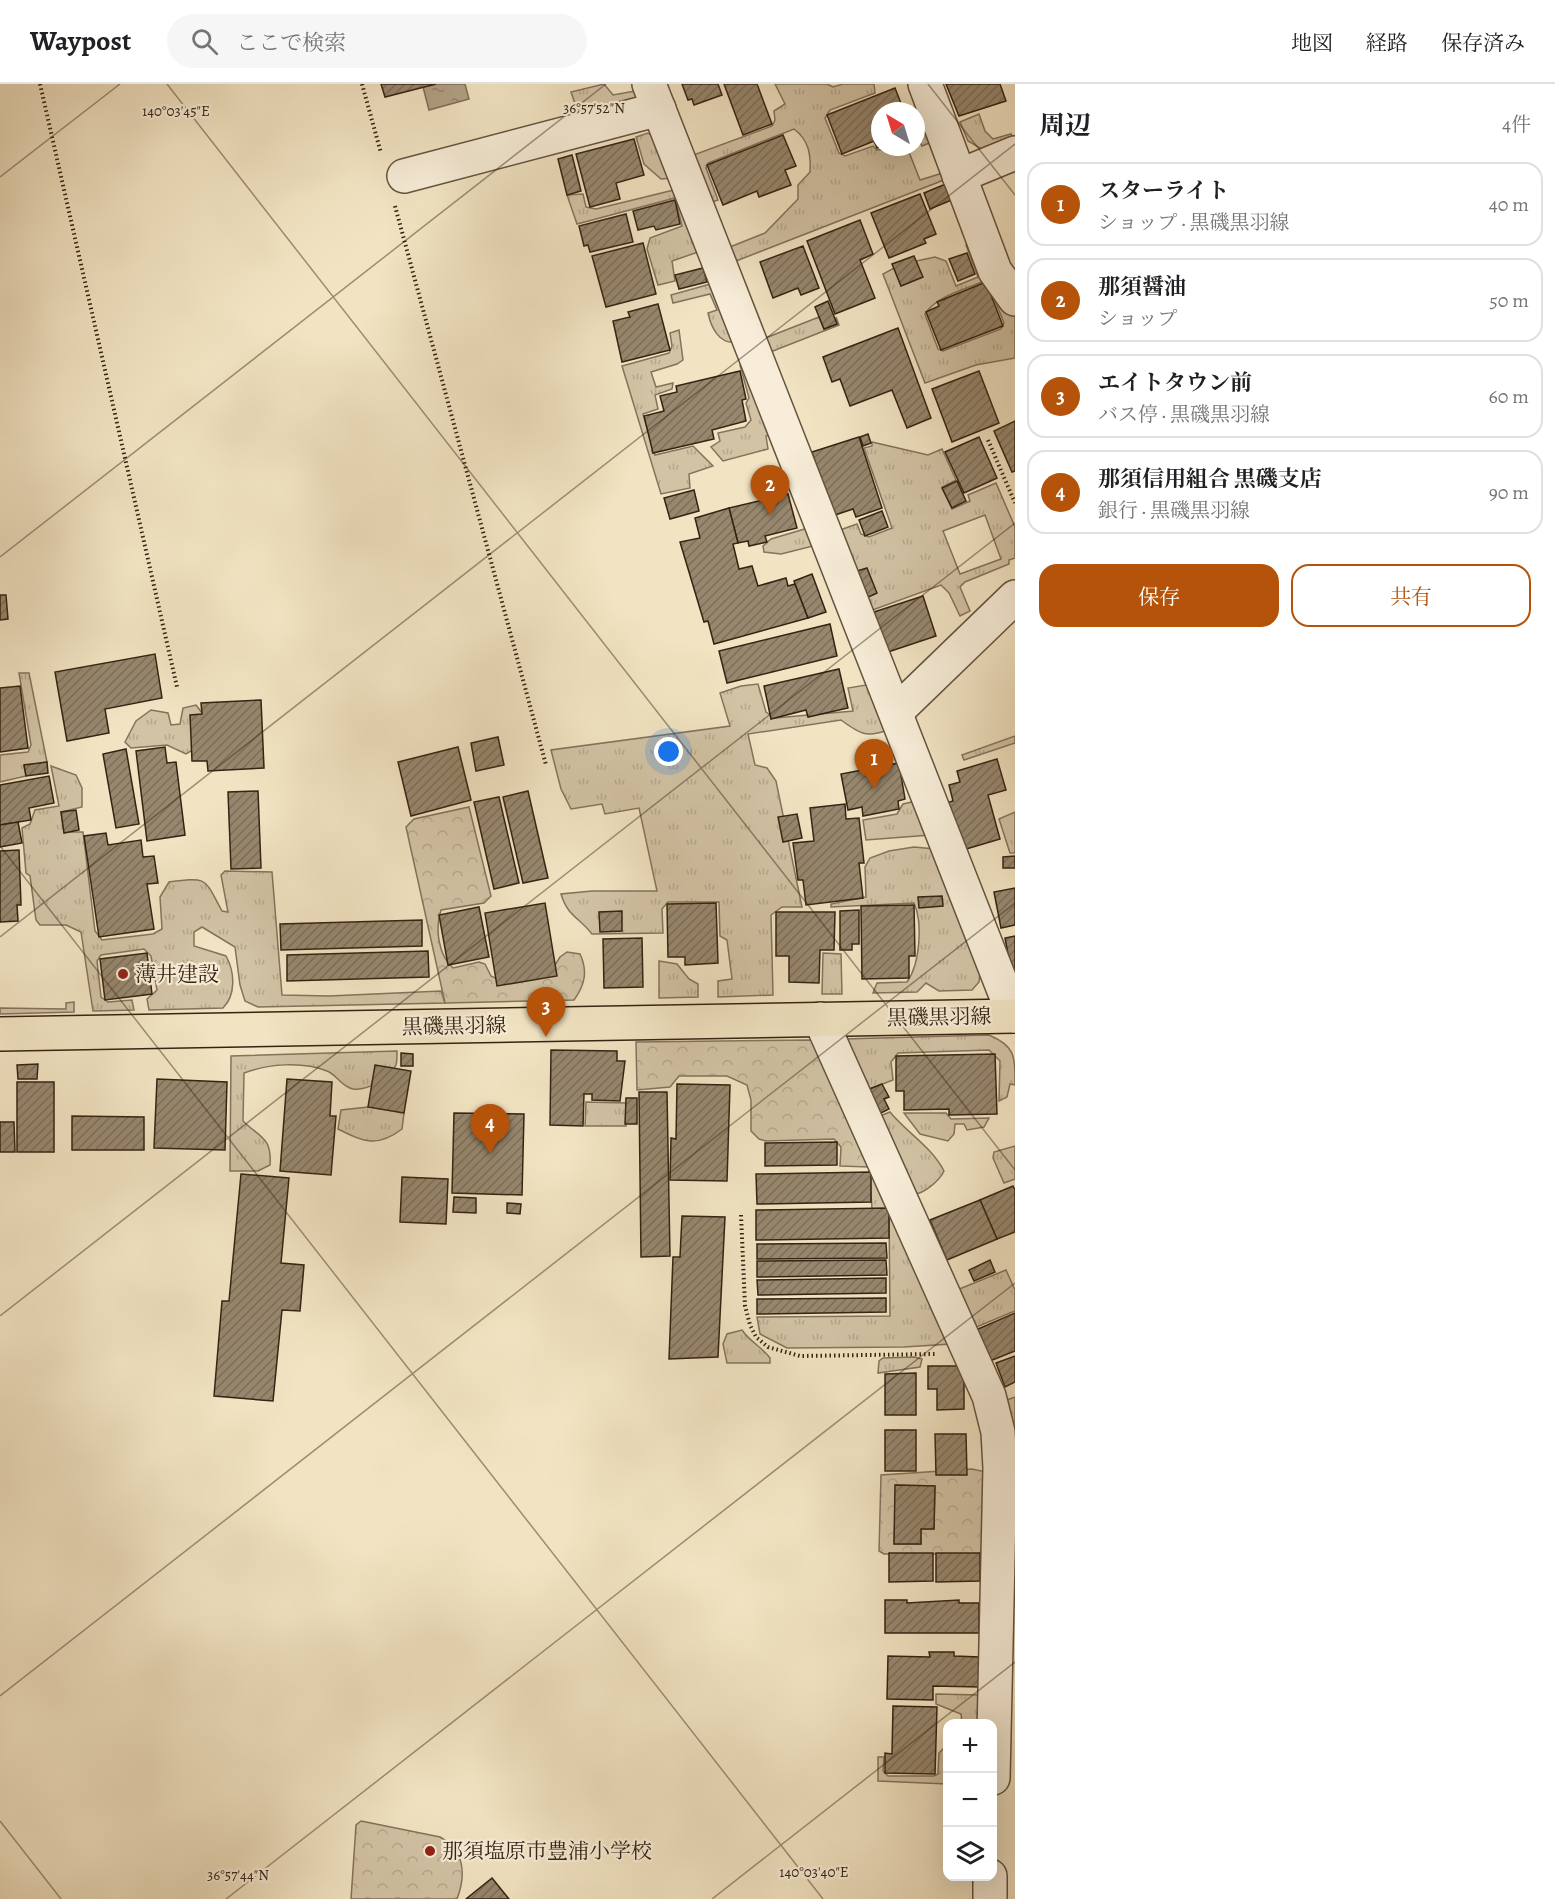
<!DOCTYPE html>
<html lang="ja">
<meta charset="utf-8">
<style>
body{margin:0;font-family:Alegreya,"Noto Serif JP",serif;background:#f6f6f6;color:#202124}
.controls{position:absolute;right:18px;bottom:18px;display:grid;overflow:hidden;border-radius:12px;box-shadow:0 6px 24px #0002}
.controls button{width:54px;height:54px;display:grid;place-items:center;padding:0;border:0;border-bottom:2px solid #e0e0e0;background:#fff;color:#202124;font:30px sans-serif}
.compass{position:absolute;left:871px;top:18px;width:54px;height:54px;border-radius:50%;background:#fff;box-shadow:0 6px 24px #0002;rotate:322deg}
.you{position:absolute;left:669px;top:668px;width:21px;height:21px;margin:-15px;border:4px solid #fff;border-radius:50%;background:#1a73e8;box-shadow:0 0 0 9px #1a73e833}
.badge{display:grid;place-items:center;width:39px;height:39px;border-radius:50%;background:#b45309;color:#fff;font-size:20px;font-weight:700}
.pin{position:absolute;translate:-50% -50px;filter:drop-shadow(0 2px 3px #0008)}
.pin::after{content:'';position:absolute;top:32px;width:21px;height:18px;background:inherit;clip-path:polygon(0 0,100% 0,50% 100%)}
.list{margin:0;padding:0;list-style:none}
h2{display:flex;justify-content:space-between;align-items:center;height:78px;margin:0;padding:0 24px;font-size:26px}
h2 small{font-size:20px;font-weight:400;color:#757577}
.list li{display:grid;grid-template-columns:39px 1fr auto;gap:18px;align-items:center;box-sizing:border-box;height:84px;margin:0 12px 12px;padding:0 12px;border:2px solid #e0e0e0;border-radius:18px}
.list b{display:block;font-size:22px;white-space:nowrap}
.list p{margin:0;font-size:20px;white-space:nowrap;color:#757577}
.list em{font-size:20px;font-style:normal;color:#757577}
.actions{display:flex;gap:12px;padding:18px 24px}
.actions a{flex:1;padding:14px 0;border:2px solid #b45309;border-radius:18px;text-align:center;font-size:21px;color:#b45309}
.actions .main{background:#b45309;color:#fff}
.icon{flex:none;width:33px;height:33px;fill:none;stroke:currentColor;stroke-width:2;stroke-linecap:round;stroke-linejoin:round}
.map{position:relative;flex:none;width:1015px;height:1815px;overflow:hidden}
header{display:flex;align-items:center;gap:36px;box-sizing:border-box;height:84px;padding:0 30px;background:#fff;border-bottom:2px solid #e0e0e0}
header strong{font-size:28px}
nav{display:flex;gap:33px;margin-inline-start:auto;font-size:21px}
.search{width:420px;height:54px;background:#f6f6f6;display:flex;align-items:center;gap:15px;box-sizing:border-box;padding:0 21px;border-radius:33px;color:#757577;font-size:22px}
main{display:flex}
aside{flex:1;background:#fff}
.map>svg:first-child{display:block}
.grass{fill:url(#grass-tufts);stroke:#84735c;stroke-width:1.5;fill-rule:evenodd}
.forest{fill:url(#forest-crowns);stroke:#84735c;stroke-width:1.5;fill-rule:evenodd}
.water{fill:url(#water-ripples);stroke:#806f58;stroke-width:1.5}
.building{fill:url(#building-hatch);stroke:#352312;stroke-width:1.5}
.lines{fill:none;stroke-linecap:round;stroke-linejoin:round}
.minor-casing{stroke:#64533e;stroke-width:36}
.major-casing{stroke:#352312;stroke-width:36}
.path{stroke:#352312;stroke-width:4;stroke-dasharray:1.5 3;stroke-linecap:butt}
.minor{stroke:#f7edd8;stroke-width:33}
.major{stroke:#f2e4c3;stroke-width:33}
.ticks{fill:none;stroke:#352312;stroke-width:1.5;stroke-opacity:0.45}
.poi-dot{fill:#8f2418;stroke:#f7edd8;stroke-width:2}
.labels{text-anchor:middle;stroke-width:4.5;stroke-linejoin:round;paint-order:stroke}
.poi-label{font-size:21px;fill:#352312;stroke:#f7edd8;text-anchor:start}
.street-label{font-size:21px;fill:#352312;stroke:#f7edd8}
.ticks-label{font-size:15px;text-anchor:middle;fill:#352312;stroke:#f7edd8;stroke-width:4.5;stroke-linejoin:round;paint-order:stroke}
</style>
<header>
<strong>Waypost</strong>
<div class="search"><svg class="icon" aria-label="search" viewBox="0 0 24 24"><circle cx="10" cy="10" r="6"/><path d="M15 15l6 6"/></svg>ここで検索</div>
<nav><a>地図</a><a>経路</a><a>保存済み</a></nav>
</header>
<main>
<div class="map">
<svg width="1015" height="1815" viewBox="0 0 1015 1815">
<defs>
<pattern id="grass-tufts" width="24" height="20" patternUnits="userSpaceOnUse" patternTransform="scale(1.5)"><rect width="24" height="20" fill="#d2c3a5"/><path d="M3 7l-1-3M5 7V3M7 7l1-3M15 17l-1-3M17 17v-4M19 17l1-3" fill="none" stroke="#b5a78d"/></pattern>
<pattern id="forest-crowns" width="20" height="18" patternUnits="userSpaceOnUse" patternTransform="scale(1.5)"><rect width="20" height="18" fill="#d2c3a5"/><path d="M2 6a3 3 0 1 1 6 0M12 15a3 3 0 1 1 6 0" fill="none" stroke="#b5a78d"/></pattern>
<pattern id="water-ripples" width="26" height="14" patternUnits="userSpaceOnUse" patternTransform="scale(1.5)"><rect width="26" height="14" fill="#b2a287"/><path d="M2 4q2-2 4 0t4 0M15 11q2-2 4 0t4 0" fill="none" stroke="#92846d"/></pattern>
<pattern id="building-hatch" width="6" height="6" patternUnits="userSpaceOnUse" patternTransform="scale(1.5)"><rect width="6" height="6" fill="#97876e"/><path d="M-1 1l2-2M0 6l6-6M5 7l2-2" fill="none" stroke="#7c6e59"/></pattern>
</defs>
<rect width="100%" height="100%" fill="#f2e4c3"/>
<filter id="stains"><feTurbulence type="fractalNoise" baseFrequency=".00333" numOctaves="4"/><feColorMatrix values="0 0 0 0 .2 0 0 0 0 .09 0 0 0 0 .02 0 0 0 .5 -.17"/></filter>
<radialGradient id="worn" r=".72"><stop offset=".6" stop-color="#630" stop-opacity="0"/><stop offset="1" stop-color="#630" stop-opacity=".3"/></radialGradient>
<g class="grass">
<path d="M604,0L613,11L635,7L637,12L630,21L580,34L571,8Z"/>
<path d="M775,0H827L833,3L843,0H874L875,9L830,26L825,34L839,69L845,72L873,62L877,66L907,63L920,96L946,88L949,94L731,179L725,165L765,149L798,115V101L810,88C811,71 809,56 794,45L708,79L706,84L718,116L709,119L691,72L772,42L775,36L774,27L785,20Z"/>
<path d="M979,30L985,47L993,55L1011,50L1014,55L985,67L968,57L960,38Z"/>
<path d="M926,34L934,57L922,62L919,56L916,57V37Z"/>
<path d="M648,49L658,56L673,94L661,95L644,80L636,53Z"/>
<path d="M678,105L701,167L672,177L675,197L658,201L647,165L650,154L682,142L675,114L577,140L567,111L583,110L586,123L596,125Z"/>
<path d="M972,159L986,191L1015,232V274L976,281L925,299L883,190L894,184L901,202L922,193L916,177L935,173L946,177L956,202L978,193L966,161ZM982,198L990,204L1004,239L1001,245L943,267L938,265L925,230C937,212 963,206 982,198Z"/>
<path d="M714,199L737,258C719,261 711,243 708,229L717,226L710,210L673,219L671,211Z"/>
<path d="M819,233L824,245L837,240L836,233L839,241L768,269L763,255Z"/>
<path d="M679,246L683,276L677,280L651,288L656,303L673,299L672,305L655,311L658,325L643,330L655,371L693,362L713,382L689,390L690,404L661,410L622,282L669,269L672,262L670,249Z"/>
<path d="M745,279L773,349L766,352L768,365L723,377L711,363L720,357L718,349L745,343L751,336L746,319L749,314L740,281Z"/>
<path d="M872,358L928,371L942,365L956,396L942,403L952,425L970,417L968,411L996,399L1015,443V474L1009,476V480L965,498L960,503L970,527L960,532L949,509L941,501L867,528L837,447L857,440L861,450L869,453L892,444L864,364L872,362ZM985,431L1001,475L960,490L943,447Z"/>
<path d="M808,444L813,462L781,470L764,468L763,462L771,455Z"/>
<path d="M19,589H29L47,678L24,682L26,692L0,698V671L28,668L31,661Z"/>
<path d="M758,600L766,628L775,634L853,627L848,604L872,600L888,646C866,654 860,650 841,636L748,650L755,681L767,684L776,697L802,823H782L771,831L773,911L718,913V897L732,895L727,856L720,852L719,818H668L662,825L663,849L592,850C579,833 568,833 561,810L592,807H657L639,724L605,730L602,720L571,725L561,705L551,666L730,642L720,609L741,602Z"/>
<path d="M196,621L208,637L201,661L186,670L167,661L131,664L125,658L136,637L151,626L168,629L171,641L180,640L183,624Z"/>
<path d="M1015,652V659L964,676L962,671Z"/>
<path d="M51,682L76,691L82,704V723L61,728L64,748H83L95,847L102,856L153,850L162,845L160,813L169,798C209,793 204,794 222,827L228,828L221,791L225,787L272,788L282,911L329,912L441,907L445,919L258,923L245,917L240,901L235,863L202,843L194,848V862L226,872C235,888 236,911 223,924L149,926L147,915L157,906L151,872L144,865L101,871L97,877L101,913L108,918L132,916L134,926L93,927L81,848L66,841H40L36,836L30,792L26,789L22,744L30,740L35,726L59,722Z"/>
<path d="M916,717L930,751L866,756L863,736L897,730L903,720Z"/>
<path d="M1015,728V769H1010L999,735Z"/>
<path d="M914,763L935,765L980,888L979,898L972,906L939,907L926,899L917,908L873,909L877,899L907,898C920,880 923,839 914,819L831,823V820L866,813L865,783L870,774L889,767Z"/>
<path d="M823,869L841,870L842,910H822Z"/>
<path d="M659,877L677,880L689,895L698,900V913L659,914Z"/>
<path d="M74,918V928L0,930V924L66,925V919Z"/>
<path d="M989,951C1015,962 1015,971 1015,1001L1010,1000L1007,1013L999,1017L1000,977L989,966L898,969L891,978L893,996L867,1006L843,955Z"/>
<path d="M397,967C397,971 397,978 396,981C390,994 367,1007 353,1005C342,1003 336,990 327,987C302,977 268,980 244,989L243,1037C260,1054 272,1053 270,1081L258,1087H230L231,972Z"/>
<path d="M586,1018L626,1019V1042H585Z"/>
<path d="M368,1023L404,1029L402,1045C377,1064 364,1058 338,1045L341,1026Z"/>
<path d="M890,1028C907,1049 931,1062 944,1087C940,1096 924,1110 914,1110L880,1032Z"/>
<path d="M904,1029H946L951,1035L989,1034L984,1043L967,1046L964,1040H955L954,1050L948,1057L920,1050Z"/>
<path d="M1015,1062V1095L1004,1099L993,1074L994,1068Z"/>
<path d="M869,1083L951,1260L904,1263L787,1264L760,1250L757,1233L890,1232L889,1125H872Z"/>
<path d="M1006,1186L1015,1206V1227L974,1244L957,1206Z"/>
<path d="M742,1246C750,1258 762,1263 770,1274V1279H727L723,1260L727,1250Z"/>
<path d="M914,1273L922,1275L920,1283L878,1289L879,1277L883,1274Z"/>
<path d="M998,1296L1007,1316L1015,1313V1432Z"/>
<path d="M936,1610L980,1611L979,1639H962L961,1630L936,1620Z"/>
<path d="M943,1665H947V1700L878,1697V1673H884L883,1687L888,1692H934L938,1690L939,1669Z"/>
</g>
<g class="forest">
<path d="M469,723L491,812L484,819L441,826C435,844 438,871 453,884L479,878L485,880L491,892L503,898L550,889L560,873L567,868L580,870C588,887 585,901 574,916L445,919L406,743L414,735Z"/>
<path d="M812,956L869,1083L840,1082L841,1063L834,1055L766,1057L759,1055L751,1047V1016L747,1001L727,992H679L670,1003L637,1006L636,958Z"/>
<path d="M972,1385L986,1388L985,1465L978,1470H884L879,1467L881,1391ZM896,1401L935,1402L934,1445H921V1460H894Z"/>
<path d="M361,1737L440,1753C465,1767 466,1791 457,1815H351L356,1741Z"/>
</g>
<path class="water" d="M436,0H465L469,15L429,26L423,3Z"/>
<g class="building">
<path d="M381,0H436L385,13Z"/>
<path d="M682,0H718L722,11L694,21L692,15L688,16Z"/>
<path d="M724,0H757L772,40L743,51Z"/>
<path d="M946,0H1000L1006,17L959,32Z"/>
<path d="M895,4L904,27H880V63L877,64L874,57L842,70L827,31Z"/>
<path d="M783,51L796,82L785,86L791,101L759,113L757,107L723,121L707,81Z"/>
<path d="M634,55L644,91L616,99L620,115L590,123L576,70Z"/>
<path d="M572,71L581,107L567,111L558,75Z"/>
<path d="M948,99L954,115L930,125L924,109Z"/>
<path d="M920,110L936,150L924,155L926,159L889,174L871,129Z"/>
<path d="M675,116L680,140L656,146L654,142L638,146L633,127Z"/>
<path d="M626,130L633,158L590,168L588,161L584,162L579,142Z"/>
<path d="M860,136L873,170L860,176L875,214L835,230L807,157Z"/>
<path d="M643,159L656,210L606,223L592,172Z"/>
<path d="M803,162L819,204L801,211L798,204L773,214L760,178Z"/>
<path d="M967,169L975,190L958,197L949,175Z"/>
<path d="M914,172L923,193L901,202L892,180Z"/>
<path d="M703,184L707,198L679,205L675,191Z"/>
<path d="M986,198L1003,242L941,266L926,228L939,222L937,218Z"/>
<path d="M828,217L837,240L824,245L815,223Z"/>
<path d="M658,220L670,266L622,278L613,237L630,233L628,228Z"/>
<path d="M898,244L931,334L907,344L892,306L850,322L840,295L832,298L823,273Z"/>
<path d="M740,287L746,315L742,316L746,337L712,346L714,355L653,369L644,332L664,327L660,312L677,308L676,302Z"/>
<path d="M979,287L999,339L952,358L932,305Z"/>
<path d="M1015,337V387L1012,388L994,347Z"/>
<path d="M868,350L871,359L863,362L860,353Z"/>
<path d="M859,353L882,424L856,433L853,425L832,432L812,368Z"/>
<path d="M979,353L997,394L964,409L945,368Z"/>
<path d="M957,397L966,417L952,424L942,404Z"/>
<path d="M694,406L699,427L670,435L664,414Z"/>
<path d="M788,410L797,444L765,452L767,458L749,462L748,457L738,459L729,424Z"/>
<path d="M729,424L738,459L733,460L739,485L752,482L758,502L786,494L788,502L795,500L808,534L714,560L708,537L704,538L680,458L700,454L695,434Z"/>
<path d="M882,427L888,443L865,452L859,436Z"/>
<path d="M867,484L877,509L864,515L854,488Z"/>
<path d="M812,490L826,528L808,534L794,497Z"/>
<path d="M0,511H6L8,535L0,536Z"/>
<path d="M923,512L936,552L888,568L874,528Z"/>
<path d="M830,540L837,572L727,599L719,567Z"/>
<path d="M155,570L162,614L105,625L109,649L67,657L55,588Z"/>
<path d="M839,585L848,624L808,633L806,626L771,635L764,602Z"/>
<path d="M20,602L28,664L0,668V604Z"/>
<path d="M261,616L264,684L208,687L207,677H192L190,631L202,630L201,619Z"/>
<path d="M498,653L504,681L476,687L471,659Z"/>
<path d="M165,663L167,679L176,678L185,751L147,757L136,667Z"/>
<path d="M458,663L471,716L411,732L398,678Z"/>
<path d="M126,665L139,740L116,744L103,670Z"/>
<path d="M997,675L1006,706L988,711L1000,755L966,765L946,719L953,717L949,701L960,698L957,687Z"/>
<path d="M47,678L48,689L26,692L24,681Z"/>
<path d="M899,679L905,715L898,717L899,725L863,732L862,723L848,726L841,690Z"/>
<path d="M49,692L54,719L29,724L31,736L0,741V701Z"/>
<path d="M258,707L261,784L231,785L228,708Z"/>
<path d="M528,707L548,794L523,799L503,713Z"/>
<path d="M499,713L519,799L494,805L474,718Z"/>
<path d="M845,720L846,735L859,734L864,779H859L863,814L806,821L803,796H798L793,759L814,757L810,724Z"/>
<path d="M76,726L79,746L64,749L61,728Z"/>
<path d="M797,730L802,754L783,758L778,733Z"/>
<path d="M18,738L22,759L0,763V741Z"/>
<path d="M106,749L108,761L141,756L143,773L154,772L158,799L147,800L154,845L99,853L84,752Z"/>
<path d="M19,766L21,821H17L18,837L0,838V767Z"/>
<path d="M1015,772V784H1003V773Z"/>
<path d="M1015,804V841L1001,844L994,808Z"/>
<path d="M942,812L943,822L919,824L918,813Z"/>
<path d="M545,819L557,892L497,902L485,829Z"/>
<path d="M716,819L718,879L685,881V873H668L667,820Z"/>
<path d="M914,821L915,872H909V894L862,895L861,822Z"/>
<path d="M479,823L489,873L448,881L439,831Z"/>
<path d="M859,826V860H852V866H840V827Z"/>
<path d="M622,827V847L600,848L599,828Z"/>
<path d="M776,828H835L834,866H820L819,899L789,898V872H776Z"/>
<path d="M422,836V862L281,866L280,840Z"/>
<path d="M1015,852V885L1011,886L1005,854Z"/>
<path d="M642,854L643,903L604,904L603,855Z"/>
<path d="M428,867L429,893L287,897V871Z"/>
<path d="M147,869L152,910L105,916L100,875Z"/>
<path d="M551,966L617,967V977H625L620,1017L592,1016V1010H584L583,1042L550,1041Z"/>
<path d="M401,969L413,970V982H401Z"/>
<path d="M995,970L997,1030L949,1031V1025L904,1026V1007H896V972Z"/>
<path d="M38,980L37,995H18L17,981Z"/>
<path d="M375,981L411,987L404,1029L368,1023Z"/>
<path d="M157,995L227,998L225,1066L154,1064Z"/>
<path d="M287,995L332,998L330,1032H336L331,1091L280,1087Z"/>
<rect x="17" y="998" width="37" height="70"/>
<path d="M677,1000L730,1001L727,1097L670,1096L671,1054L676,1055Z"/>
<path d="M882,1000L889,1013L884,1015L889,1025L879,1030L867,1006Z"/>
<path d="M639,1008H667L670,1172L641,1173Z"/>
<path d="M626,1014H637V1040H625Z"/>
<path d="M454,1029L524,1030L522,1111L452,1109Z"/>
<path d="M72,1032L144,1033V1066H72Z"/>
<path d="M0,1038H14L15,1068H0Z"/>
<path d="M837,1058V1081L765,1082V1059Z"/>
<path d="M871,1088V1118L757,1120L756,1090Z"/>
<path d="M241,1090L289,1094L281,1179L304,1181L300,1227L282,1226L273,1317L214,1312L222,1217H229Z"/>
<path d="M402,1093L448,1095L446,1140L400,1138Z"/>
<path d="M1013,1102L1015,1106V1148L997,1155L980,1116Z"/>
<path d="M454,1113L476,1114V1129L453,1128Z"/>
<path d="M980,1116L997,1155L947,1176L930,1136Z"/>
<path d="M507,1119L521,1120L520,1130L507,1129Z"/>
<path d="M889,1124V1154L756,1156V1126Z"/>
<path d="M682,1132L725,1133L718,1273L669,1275L673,1173H680Z"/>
<path d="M886,1159L887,1174L757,1175V1160Z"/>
<path d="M886,1176L887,1191L757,1193V1177Z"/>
<path d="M990,1176L995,1188L974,1197L969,1186Z"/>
<path d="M886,1194V1209L758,1211L757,1196Z"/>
<path d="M886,1214V1228L757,1230V1215Z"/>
<path d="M1015,1229V1267L990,1277L976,1246Z"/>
<path d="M1015,1272V1298L1005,1303L996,1279Z"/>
<path d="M928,1282H964V1325L937,1326V1305H928Z"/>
<path d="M916,1289V1331H885V1290Z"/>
<rect x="885" y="1346" width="31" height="41"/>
<path d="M935,1350H966L967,1391H936Z"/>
<path d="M895,1401L935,1402L934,1445H921V1460H894Z"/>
<path d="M889,1469H933V1497L889,1498Z"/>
<path d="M936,1469H980V1497L936,1498Z"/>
<path d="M885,1516H907V1519L959,1516V1519H979V1549H885Z"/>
<path d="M929,1568H954V1572L980,1573V1603L933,1602V1616L887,1615L888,1572L930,1573Z"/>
<path d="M893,1622L937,1623L935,1690L885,1689V1669L892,1670Z"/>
<path d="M492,1794L509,1815H466Z"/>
</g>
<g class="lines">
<g class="minor-casing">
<g id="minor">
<path d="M649,0L1014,932"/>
<path d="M925,0L995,187L1015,215"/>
<path d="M404,92L659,25"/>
<path d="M959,92L1015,69"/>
<path d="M896,628L1015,513"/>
<path d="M820,935L989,1312L998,1348L1000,1384L993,1694"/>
<path d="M990,1815V1792"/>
</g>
</g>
<g class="major-casing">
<path id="major" d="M0,950L1015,932"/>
</g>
<g class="path">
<path d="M40,0L177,603"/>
<path d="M362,0L381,69"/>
<path d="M395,122L546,681"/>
<path d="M988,356L1015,419"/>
<path d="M741,1131L745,1222L750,1241L756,1253L768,1263L800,1272L935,1270"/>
</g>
<use href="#minor" class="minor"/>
<use href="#major" class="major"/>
</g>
<path class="ticks" d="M167,0L1015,1086M928,0L1015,111M0,93L120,0M0,473L606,0M0,762L823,1815M0,853L1015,60M0,1232L1015,439M0,1612L1015,819M0,1737L61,1815M226,1815L1015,1199M712,1815L1015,1578"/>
<g class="poi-dot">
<circle cx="123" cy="890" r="6"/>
<circle cx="430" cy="1767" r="6"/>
</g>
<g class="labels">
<g class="poi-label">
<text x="135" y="897">薄井建設</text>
<text x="442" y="1774">那須塩原市豊浦小学校</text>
</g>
<g class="street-label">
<text transform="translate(939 933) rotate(-1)" y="7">黒磯黒羽線</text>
<text transform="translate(454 942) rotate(-1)" y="7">黒磯黒羽線</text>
</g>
</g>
<g class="ticks-label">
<text x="594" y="29">36°57'52"N</text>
<text x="176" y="32">140°03'45"E</text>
<text x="814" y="1793">140°03'40"E</text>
<text x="238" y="1796">36°57'44"N</text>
</g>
<rect width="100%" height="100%" filter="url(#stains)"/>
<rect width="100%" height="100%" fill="url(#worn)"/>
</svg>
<div class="controls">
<button>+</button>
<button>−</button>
<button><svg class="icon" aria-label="layers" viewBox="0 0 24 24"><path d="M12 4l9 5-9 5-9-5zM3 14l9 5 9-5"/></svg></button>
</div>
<svg class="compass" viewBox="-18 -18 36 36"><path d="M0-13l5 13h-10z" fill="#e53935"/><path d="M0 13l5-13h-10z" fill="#757577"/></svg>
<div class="you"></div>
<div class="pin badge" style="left:874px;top:705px">1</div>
<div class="pin badge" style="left:770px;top:431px">2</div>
<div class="pin badge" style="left:546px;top:953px">3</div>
<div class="pin badge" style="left:490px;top:1070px">4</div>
</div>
<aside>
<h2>周辺<small>4件</small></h2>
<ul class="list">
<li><span class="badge">1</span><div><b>スターライト</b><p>ショップ · 黒磯黒羽線</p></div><em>40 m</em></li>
<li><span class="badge">2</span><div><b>那須醤油</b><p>ショップ</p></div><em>50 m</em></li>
<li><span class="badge">3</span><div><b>エイトタウン前</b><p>バス停 · 黒磯黒羽線</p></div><em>60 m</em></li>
<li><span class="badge">4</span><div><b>那須信用組合 黒磯支店</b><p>銀行 · 黒磯黒羽線</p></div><em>90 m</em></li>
</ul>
<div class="actions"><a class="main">保存</a><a>共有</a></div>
</aside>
</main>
